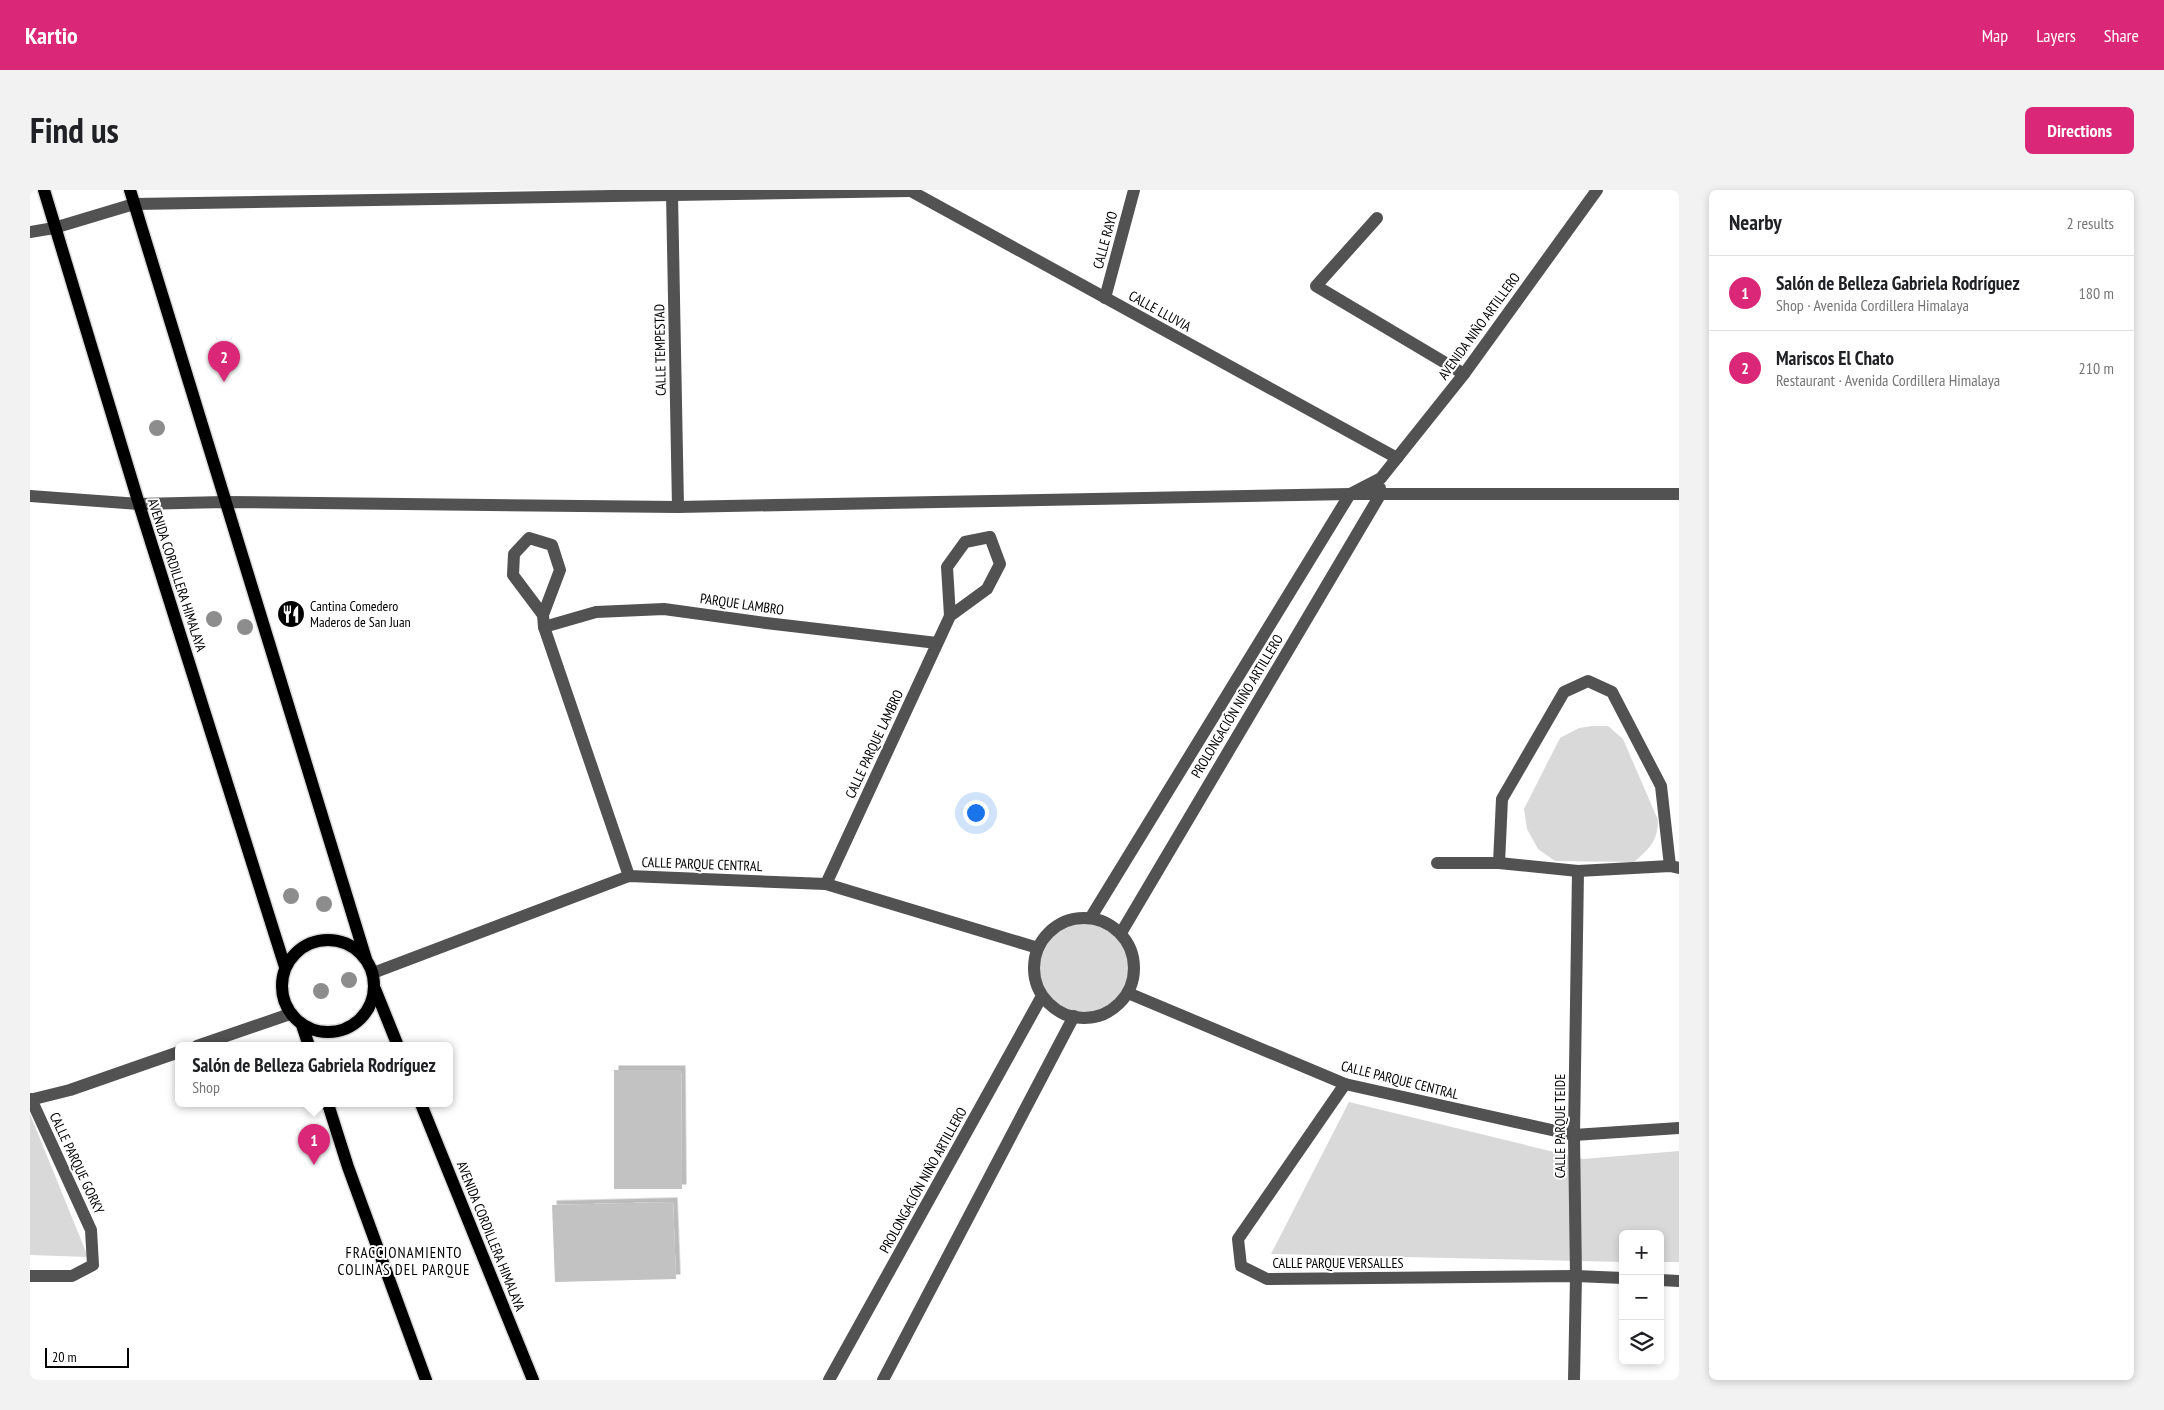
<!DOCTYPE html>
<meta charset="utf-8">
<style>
body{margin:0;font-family:"PT Sans Narrow",sans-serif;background:#f2f2f2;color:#202124}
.controls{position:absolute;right:15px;bottom:15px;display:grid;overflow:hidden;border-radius:8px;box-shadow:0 2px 8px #0003}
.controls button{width:45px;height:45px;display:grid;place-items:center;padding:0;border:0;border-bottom:1px solid #e0e0e0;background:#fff;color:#202124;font:25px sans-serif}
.scale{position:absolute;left:15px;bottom:12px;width:84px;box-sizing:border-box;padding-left:5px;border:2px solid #000;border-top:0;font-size:14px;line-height:18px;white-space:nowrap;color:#000;-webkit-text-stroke:4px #fff;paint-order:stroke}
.you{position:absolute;left:945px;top:622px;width:18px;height:18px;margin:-12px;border:4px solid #fff;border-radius:50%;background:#1a73e8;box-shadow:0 0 0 8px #1a73e833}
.badge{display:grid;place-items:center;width:32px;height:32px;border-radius:50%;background:#db2777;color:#fff;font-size:16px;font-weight:700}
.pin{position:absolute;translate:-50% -41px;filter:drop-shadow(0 1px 2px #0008)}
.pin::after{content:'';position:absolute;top:26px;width:18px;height:15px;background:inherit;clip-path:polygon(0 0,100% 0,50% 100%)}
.popup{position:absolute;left:145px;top:852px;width:278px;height:65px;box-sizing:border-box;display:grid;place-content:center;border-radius:8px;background:#fff;filter:drop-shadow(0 1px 4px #0005);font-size:16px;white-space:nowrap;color:#757577}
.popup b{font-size:19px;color:#202124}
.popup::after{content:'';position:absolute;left:50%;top:100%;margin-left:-10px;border:10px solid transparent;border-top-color:#fff}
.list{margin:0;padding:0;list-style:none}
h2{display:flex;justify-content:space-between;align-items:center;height:65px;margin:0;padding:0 20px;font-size:21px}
h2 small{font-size:16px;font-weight:400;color:#757577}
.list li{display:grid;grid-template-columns:32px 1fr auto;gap:15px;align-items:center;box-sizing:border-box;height:75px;padding:0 20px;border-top:1px solid #e0e0e0}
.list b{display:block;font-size:19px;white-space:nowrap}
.list p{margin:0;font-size:16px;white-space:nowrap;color:#757577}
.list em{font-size:16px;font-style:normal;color:#757577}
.icon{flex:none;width:28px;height:28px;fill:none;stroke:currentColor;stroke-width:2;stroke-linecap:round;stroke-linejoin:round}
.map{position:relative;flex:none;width:1649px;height:1190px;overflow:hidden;border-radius:8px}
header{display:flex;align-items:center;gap:30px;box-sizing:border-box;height:70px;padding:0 25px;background:#db2777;color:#fff}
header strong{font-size:24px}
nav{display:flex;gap:28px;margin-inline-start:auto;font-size:18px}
.intro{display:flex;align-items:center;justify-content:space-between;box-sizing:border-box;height:120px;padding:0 30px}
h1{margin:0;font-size:35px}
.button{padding:12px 22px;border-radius:8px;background:#db2777;color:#fff;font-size:18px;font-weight:700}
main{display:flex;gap:30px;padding:0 30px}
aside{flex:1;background:#fff;border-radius:8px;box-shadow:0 2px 8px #0003}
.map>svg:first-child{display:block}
.green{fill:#d9d9d9}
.building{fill:#c2c2c2;filter:url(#shadow)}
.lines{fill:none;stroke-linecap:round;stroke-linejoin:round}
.major-casing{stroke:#dbdbdb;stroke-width:15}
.minor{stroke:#525252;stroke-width:12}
.major{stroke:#000;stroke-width:12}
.tree{fill:#8d8d8d}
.labels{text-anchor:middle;stroke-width:4;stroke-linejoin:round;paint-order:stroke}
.street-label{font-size:14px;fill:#000;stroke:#fff}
.poi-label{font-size:14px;fill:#000;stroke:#fff;text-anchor:start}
.neighbourhood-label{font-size:15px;letter-spacing:1px;fill:#000;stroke:#fff}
</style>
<header>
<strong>Kartio</strong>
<nav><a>Map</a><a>Layers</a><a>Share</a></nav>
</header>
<div class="intro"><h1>Find us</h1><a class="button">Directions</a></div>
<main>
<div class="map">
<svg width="1649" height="1190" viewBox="0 0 1649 1190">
<defs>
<filter id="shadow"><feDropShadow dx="4.5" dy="-4.5" stdDeviation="0" flood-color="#0004"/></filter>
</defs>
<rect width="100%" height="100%" fill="#fff"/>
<g class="green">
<path d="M1562,536H1578L1593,549L1628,630C1628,651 1619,659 1604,672L1525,671L1508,659L1497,639L1494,619L1530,548L1549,538Z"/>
<circle cx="1054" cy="778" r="50"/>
<path d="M1319,912L1553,969L1649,961V1072H1630V1044H1593V1072L1241,1064Z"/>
<path d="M0,924L58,1067L0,1065Z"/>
</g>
<g class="building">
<path d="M584,880H651L652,999H584Z"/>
<path d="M643,1012L646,1089L525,1092L522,1015Z"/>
</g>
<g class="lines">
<g class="major-casing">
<g id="major">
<path d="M14,0L109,314L255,777"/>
<path d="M100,0L336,769"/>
<circle cx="298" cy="796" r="46"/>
<path d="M345,799L368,856"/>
<path d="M272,835L279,856"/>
<path d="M298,914L318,977L396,1190"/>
<path d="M391,914L503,1190"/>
</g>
</g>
<g class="minor">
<path d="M879,0L1367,268"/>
<path d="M642,4L648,317"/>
<path d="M1347,28L1286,96L1434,184"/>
<path d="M0,42L24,38L104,14L880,1"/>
<path d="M1075,108L1104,0"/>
<path d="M0,306L109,314L194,312L648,317L1320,304H1649"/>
<path d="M513,425L483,385L484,364L499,348L522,355L530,380L513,425L514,437L599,686"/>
<path d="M514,437L566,422L634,419L736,433L907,453"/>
<path d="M1407,673H1469L1548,681L1640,676L1649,678"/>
<path d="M1469,673L1472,609L1534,502L1558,491L1582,502L1631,596L1640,676"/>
<path d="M796,694L920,426L917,377L935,352L960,347L970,374L957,399L920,426"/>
<path d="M1061,727L1320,304L1351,288L1434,184L1567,0"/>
<circle cx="1054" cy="778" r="50"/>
<path d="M1091,743L1350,305V298"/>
<path d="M343,783L599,686L796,694L1008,758"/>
<path d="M1098,803L1315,894L1544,945L1649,938"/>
<path d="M167,856L260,824"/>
<path d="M1315,894L1208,1049L1211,1076L1237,1089L1546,1086L1593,1088"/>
<path d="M0,910L40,900L149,862"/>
<path d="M0,1086H42L63,1075L61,1040L1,909"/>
<path d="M1630,1090L1649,1091"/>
<path d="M799,1190L1012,806"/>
<path d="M853,1190L1044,826"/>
<path d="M1544,1190L1546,1086L1544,945L1548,681"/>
</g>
<use href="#major" class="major"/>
</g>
<g class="tree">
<circle cx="127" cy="238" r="8"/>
<circle cx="184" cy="429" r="8"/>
<circle cx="215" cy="437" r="8"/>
<circle cx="261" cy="706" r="8"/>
<circle cx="294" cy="714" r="8"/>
<circle cx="319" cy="790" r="8"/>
<circle cx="291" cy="801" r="8"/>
</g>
<defs>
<g id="restaurant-disc" transform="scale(1.4375)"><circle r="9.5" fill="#000" stroke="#fff"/><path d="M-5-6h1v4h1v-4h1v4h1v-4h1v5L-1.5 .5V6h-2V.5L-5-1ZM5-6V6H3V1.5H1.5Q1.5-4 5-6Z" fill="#fff"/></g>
</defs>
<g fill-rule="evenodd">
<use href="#restaurant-disc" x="261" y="424"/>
</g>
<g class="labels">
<g class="street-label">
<text transform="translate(1075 50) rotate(-75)" y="5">CALLE RAYO</text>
<text transform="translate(1130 121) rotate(29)" y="5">CALLE LLUVIA</text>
<text transform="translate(1449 136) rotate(-54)" y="5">AVENIDA NIÑO ARTILLERO</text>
<text transform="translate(630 160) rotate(-91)" y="5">CALLE TEMPESTAD</text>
<text transform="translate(147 385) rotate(72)" y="5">AVENIDA CORDILLERA HIMALAYA</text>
<text transform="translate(712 414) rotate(8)" y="5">PARQUE LAMBRO</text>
<text transform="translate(1207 516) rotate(-59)" y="5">PROLONGACIÓN NIÑO ARTILLERO</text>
<text transform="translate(844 554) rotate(-65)" y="5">CALLE PARQUE LAMBRO</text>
<text transform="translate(672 674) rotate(2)" y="5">CALLE PARQUE CENTRAL</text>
<text transform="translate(1370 890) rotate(14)" y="5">CALLE PARQUE CENTRAL</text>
<text transform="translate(1530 936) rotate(-90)" y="5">CALLE PARQUE TEIDE</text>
<text transform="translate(47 973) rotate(65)" y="5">CALLE PARQUE GORKY</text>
<text transform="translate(893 990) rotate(-61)" y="5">PROLONGACIÓN NIÑO ARTILLERO</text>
<text transform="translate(461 1046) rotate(68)" y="5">AVENIDA CORDILLERA HIMALAYA</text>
<text x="1308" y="1078">CALLE PARQUE VERSALLES</text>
</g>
<g class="poi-label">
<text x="280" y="421">Cantina Comedero<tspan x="280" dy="16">Maderos de San Juan</tspan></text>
</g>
<g class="neighbourhood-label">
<text x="374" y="1068">FRACCIONAMIENTO<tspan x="374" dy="17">COLINAS DEL PARQUE</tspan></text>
</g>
</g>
</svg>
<div class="controls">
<button>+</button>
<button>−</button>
<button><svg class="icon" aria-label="layers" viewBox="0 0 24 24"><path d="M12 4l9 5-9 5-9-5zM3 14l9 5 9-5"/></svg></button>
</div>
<div class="scale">20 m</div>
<div class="you"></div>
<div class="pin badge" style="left:284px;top:975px">1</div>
<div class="popup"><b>Salón de Belleza Gabriela Rodríguez</b>Shop</div>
<div class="pin badge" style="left:194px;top:192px">2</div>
</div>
<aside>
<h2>Nearby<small>2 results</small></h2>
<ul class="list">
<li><span class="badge">1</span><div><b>Salón de Belleza Gabriela Rodríguez</b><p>Shop · Avenida Cordillera Himalaya</p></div><em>180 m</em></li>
<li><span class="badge">2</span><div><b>Mariscos El Chato</b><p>Restaurant · Avenida Cordillera Himalaya</p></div><em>210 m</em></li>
</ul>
</aside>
</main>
